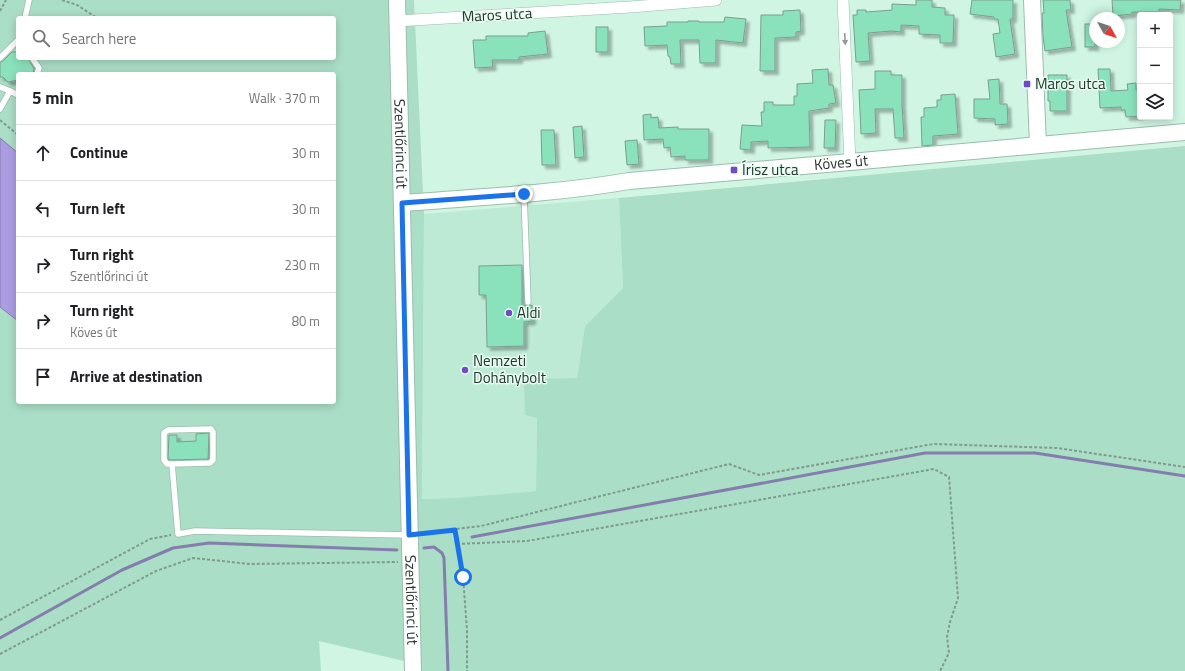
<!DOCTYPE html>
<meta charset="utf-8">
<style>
body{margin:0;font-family:"Titillium Web",sans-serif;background:#f6f6f6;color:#202124}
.controls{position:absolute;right:12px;top:12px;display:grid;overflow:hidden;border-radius:4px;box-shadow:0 2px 10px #0003}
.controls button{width:36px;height:36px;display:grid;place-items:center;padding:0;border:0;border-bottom:1px solid #e0e0e0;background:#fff;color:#202124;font:20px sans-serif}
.compass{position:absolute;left:1089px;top:12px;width:36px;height:36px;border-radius:50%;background:#fff;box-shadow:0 2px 10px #0003;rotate:129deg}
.stop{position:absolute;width:12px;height:12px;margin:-9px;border:3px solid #1a73e8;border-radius:50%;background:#fff}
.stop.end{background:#1a73e8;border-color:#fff;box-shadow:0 1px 4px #0008}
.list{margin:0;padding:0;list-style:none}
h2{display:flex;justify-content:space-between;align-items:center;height:52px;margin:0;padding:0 16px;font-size:17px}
h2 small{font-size:13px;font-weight:400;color:#757577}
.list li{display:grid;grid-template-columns:26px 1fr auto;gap:12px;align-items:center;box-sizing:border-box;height:56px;padding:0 16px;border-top:1px solid #e0e0e0}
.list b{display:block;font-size:15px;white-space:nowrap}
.list p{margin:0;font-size:13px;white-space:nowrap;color:#757577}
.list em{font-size:13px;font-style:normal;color:#757577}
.icon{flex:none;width:22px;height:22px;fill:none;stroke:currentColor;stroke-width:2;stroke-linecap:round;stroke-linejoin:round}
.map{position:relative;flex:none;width:1185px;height:671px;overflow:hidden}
.search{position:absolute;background:#fff;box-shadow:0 2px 10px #0003;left:16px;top:16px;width:320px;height:44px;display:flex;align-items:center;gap:10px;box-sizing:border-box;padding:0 14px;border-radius:4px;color:#757577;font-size:15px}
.panel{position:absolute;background:#fff;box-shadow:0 2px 10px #0003;left:16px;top:72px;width:320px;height:332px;border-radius:4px}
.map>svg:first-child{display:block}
.built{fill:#bdead5}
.green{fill:#abdec7;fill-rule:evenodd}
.water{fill:#ac9de3;stroke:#847eac}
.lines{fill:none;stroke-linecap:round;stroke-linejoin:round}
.stream{stroke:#847eac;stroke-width:3}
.building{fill:#8ae2bc;stroke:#7b9e8e;filter:url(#shadow)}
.lane-casing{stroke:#9abead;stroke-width:7}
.street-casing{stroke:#9abead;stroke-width:12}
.secondary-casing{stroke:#9abead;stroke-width:18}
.path{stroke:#809a8e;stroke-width:2;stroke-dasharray:3 2;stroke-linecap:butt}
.lane{stroke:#fff;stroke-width:5.5}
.street{stroke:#fff;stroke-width:11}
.secondary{stroke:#fff;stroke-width:16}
.oneway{fill:#929a96}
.route{stroke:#1a73e8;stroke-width:5}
.poi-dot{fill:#714bc4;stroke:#e8fef3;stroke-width:1.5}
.labels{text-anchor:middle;stroke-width:3;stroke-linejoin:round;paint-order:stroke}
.street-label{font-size:15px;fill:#25342d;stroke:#e8fef3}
.poi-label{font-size:15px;fill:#25342d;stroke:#e8fef3;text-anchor:start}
</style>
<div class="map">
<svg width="1185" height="671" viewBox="0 0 1185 671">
<defs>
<filter id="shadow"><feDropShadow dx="3.5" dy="3.5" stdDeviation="1" flood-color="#0004"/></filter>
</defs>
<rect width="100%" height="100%" fill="#d0f5e3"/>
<path class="built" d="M619,198L623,288L585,326L577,378L524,379L537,418L536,491L454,498L422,499L424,214Z"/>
<path class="green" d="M0,0H414L424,214L422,499L454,498L536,491L537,418L525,415L524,379L577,378L585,326L623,288L619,198L1185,146V671H404V661L319,641L321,671H0ZM18,18H334V58H18ZM18,74H334V402H18Z"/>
<path class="water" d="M0,138L18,153V321L0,307Z"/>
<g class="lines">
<g class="stream">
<path d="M472,537L925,453H1035L1185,476"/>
<path d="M424,548L434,547L442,553L444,558L448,671"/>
<path d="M0,638L122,570L173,548L209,543L397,550"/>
</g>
</g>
<g class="building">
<path d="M916,0H932V7L945,8V15H954L953,43H940V35L919,34V26L901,25V32L891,31L868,33L870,61L856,62L853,15H857V10H866V12L892,10V4L916,5Z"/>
<path d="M972,0H1013V19H1010L1015,54L996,57L993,34L1000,33L998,19H994V17L970,14Z"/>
<path d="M1043,0H1070L1071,10H1066L1072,47L1045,51L1043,37L1042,13H1044Z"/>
<path d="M1112,0H1181L1180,10L1159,9V12H1132V14L1113,16Z"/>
<path d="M800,10L801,31L796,32V37L775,38V71H760L761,15H783V11Z"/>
<path d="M725,17L746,19L743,43L716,40V63H700L699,40H680L681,64H671L670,57L668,56L667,45L645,46L644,27L667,26V22H688V21H699V22H724Z"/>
<rect x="1085" y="24" width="10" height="23"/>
<rect x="596" y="27" width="12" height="25"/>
<path d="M545,31L548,54L519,57V60H492L493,67L475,68L473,40H486V36H528V33Z"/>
<path d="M12,52H18V58H28L34,69L33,74H18V80L8,82L3,77H0V62L3,61Z"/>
<path d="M828,69L829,85H833L836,103L829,104V108L809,111L810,147L768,148V141L751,142V150L740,149L742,125L762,126L761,112H764V102H773V105H794V96H797V84L813,83L812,70Z"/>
<path d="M1098,69H1110L1111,91L1128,90L1127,84L1136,83V90H1140V116L1126,117L1125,110H1121V107L1100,108Z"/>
<path d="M875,71H891V75H902V105L904,138H895L893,109H875L876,133L861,134L859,90L875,89Z"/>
<path d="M1048,75H1067V111H1050V101H1048Z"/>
<path d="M999,79L1000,104H1007L1008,124L995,125V119L974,118V99H990L988,80Z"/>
<path d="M955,94L958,134L933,136V145L922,146L921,117H924V108L937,107V100H941V95Z"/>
<path d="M651,114V118L658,117L659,128L678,127V129H709V160H685V156L671,157L670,147L664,148L663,139L644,140L643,115Z"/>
<path d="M825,120H836L835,148H824Z"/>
<path d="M582,126L584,157L575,158L573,127Z"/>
<path d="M541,130H554L556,165H542Z"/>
<path d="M637,140L639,164L627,165L625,141Z"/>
<path d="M522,265V305L528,306L532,305V321L524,322V346L487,347L486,295H479V266Z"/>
<path d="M209,433L208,459L172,460L168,459L169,435H177V442L196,441V434Z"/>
</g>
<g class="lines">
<g class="lane-casing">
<g id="lane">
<path d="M25,18L29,0"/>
<path d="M0,58L18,40"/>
<path d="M32,58L39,68L37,74"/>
<path d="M0,87L10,91L0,109"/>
<path d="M10,91L18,95"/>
<path d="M524,195L528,302"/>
<path d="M172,464L210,463L213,460V432L211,429L168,430L164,433V460L167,464H172L178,534L195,531L409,535"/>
</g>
</g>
<g class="street-casing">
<g id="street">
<path d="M843,0L850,162"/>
<path d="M397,21L630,7L716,0"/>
</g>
</g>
<g class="secondary-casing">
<g id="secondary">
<path id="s1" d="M397,0L413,671"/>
<path d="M1032,0L1038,145"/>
<path id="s2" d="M402,203C478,197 554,194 629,181L850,162L1185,132"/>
</g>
</g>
<g class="path">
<path d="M62,0L77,5L97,18"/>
<path d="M0,11L6,0"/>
<path d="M0,120L18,135"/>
<path d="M455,531L463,577L467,630V671"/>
<path d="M422,533L481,526L729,464L759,475L933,444L1057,448L1185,467"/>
<path d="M457,544L527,541L934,469L949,477L958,598L950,622L947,637L949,653L940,671"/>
<path d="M0,620L150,539L171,535"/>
<path d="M0,654L156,571L193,558L250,564L398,562"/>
</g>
<use href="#lane" class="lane"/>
<use href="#street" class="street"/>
<use href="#secondary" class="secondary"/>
</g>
<defs><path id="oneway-solid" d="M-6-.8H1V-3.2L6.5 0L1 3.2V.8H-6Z"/></defs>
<use class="oneway" href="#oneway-solid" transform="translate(845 39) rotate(87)"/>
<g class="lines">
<path class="route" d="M463,577L455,530L409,535L402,203L524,194"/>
</g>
<g class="poi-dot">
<rect x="1023" y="80" width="8" height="8" rx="2"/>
<rect x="730" y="166" width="8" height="8" rx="2"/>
<circle cx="509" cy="313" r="4"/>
<circle cx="465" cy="370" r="4"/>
</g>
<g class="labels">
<g class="street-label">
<text transform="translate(497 15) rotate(-3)" y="5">Maros utca</text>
<text dy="5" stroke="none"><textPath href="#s1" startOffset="144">Szentlőrinci út</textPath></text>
<text dy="5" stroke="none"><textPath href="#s2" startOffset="441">Köves út</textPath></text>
<text dy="5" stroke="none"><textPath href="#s1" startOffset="600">Szentlőrinci út</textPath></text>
</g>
<g class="poi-label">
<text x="1035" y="89">Maros utca</text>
<text x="742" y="175">Írisz utca</text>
<text x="517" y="318">Aldi</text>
<text x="473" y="366">Nemzeti<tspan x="473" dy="17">Dohánybolt</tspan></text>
</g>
</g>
</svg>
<div class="controls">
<button>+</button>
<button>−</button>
<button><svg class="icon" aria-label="layers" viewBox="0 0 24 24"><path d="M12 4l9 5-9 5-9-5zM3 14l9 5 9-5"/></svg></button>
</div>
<svg class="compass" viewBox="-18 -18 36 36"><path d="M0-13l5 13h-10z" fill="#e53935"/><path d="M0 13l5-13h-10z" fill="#757577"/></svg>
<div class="stop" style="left:463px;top:577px"></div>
<div class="stop end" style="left:524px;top:194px"></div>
<div class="search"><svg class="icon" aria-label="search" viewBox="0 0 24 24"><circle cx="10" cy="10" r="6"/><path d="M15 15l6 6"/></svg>Search here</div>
<section class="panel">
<h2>5 min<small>Walk · 370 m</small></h2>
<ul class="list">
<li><svg class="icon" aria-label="ahead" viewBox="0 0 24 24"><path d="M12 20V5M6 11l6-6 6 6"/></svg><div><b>Continue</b></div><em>30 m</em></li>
<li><svg class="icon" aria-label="left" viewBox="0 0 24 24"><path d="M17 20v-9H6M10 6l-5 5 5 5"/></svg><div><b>Turn left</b></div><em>30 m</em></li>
<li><svg class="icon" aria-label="right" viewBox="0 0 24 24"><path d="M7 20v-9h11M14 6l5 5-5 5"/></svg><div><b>Turn right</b><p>Szentlőrinci út</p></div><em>230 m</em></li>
<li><svg class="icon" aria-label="right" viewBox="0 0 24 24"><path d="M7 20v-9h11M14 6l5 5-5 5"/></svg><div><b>Turn right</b><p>Köves út</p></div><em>80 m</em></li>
<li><svg class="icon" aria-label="arrive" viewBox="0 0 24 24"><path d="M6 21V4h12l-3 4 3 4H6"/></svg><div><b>Arrive at destination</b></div></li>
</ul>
</section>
</div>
